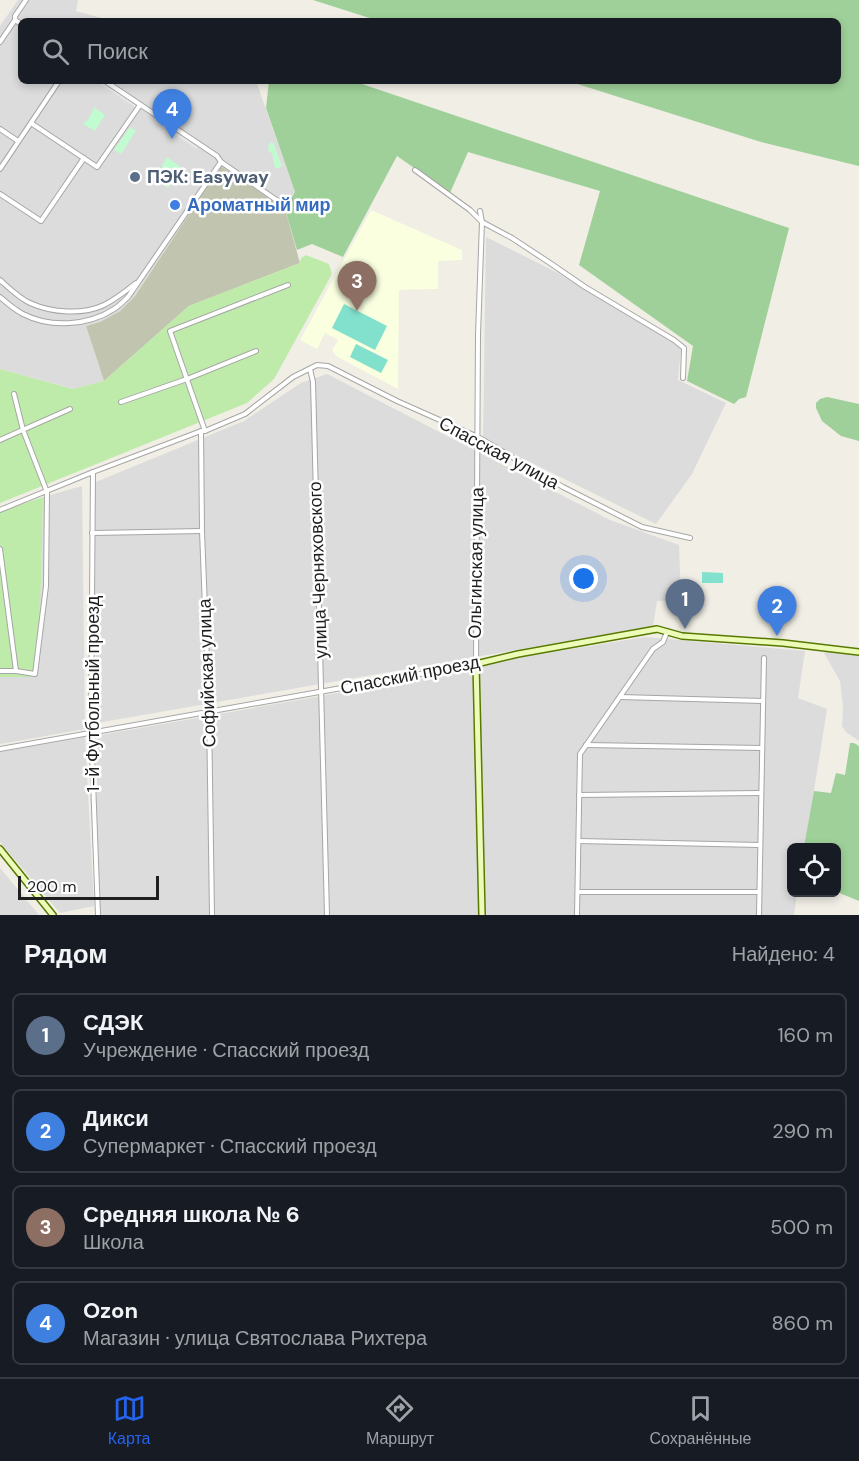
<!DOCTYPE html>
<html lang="ru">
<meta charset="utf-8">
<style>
body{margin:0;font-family:"DM Sans",sans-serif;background:#242831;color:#f1f3f6}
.controls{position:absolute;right:18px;bottom:18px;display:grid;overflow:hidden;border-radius:9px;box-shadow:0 3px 9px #0003}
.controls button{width:54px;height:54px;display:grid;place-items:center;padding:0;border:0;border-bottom:2px solid #363941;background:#171b24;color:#f1f3f6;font:30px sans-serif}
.scale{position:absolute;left:18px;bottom:15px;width:141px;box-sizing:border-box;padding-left:6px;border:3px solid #1f1f1f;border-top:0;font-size:16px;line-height:21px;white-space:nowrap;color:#1f1f1f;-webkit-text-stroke:4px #fff;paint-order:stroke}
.you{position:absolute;left:584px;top:579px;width:21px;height:21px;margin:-15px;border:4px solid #fff;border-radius:50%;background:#1a73e8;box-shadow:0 0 0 9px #1a73e833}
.badge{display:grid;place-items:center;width:39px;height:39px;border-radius:50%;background:#2563eb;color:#fff;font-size:20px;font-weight:700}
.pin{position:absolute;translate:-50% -50px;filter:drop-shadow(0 2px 3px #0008)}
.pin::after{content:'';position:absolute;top:32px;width:21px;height:18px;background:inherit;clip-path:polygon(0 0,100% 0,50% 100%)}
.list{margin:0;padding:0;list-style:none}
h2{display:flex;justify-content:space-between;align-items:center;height:78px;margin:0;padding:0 24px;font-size:26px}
h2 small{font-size:20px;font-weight:400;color:#9ea1a6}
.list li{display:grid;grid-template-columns:39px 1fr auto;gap:18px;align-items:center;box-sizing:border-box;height:84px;margin:0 12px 12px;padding:0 12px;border:2px solid #363941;border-radius:9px}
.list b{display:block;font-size:22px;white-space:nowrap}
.list p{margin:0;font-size:20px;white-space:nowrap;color:#9ea1a6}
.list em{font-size:20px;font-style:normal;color:#9ea1a6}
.icon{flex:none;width:33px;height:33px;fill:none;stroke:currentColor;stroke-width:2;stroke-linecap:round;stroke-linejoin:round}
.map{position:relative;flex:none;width:859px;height:915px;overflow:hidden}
.search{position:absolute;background:#171b24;box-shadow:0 3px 9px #0003;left:18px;right:18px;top:18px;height:66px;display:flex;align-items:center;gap:15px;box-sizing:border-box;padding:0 21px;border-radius:9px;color:#9ea1a6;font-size:22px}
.sheet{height:462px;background:#171b24}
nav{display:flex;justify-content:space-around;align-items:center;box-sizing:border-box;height:84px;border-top:2px solid #363941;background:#171b24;font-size:16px;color:#9ea1a6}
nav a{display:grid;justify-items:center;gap:3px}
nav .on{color:#2563eb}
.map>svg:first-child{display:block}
.residential{fill:#dddcdc}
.education{fill:#f9ffdf}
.construction{fill:#c1c5b0}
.grass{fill:#bfebaa}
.forest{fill:#9fd099}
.park{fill:#c1fbd0}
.pitch{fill:#81e1cc}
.parking{fill:#e7e7e7}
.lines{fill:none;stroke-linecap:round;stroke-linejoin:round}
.street-casing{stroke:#a6a6a6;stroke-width:6}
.secondary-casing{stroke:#587a02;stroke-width:8}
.street{stroke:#fff;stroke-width:4}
.secondary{stroke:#ecfbb8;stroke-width:5}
.service-dot{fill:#5c6f8a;stroke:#fff;stroke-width:2}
.shop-dot{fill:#3f7fe0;stroke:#fff;stroke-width:2}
.labels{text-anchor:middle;stroke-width:5;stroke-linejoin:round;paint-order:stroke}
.service-label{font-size:18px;font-weight:bold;fill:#4e5e75;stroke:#fff;text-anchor:start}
.shop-label{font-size:18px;font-weight:bold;fill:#366cbe;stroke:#fff;text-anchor:start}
.street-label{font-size:18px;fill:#1f1f1f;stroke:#fff}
</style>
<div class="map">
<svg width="859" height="915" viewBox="0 0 859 915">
<rect width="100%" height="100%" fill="#f0eee5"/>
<g class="residential">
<path d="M18,0H78L76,11L101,18L100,21H21V81H256L295,192L285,209L221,166L135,296L120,311L100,322L86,326L104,381L74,389L0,369V26Z"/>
<path d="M486,237L558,273L681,347L678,380L726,403L692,474L656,524L483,439Z"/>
<path d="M327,374L610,520L679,545L681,600L657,601L653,626L97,723L91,484L244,421L301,383Z"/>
<path d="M82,486L85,729L0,744V677H35L41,582L43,497Z"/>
<path d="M645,637L805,651L798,698L827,709L805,847L792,848V892L797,893L794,915H100L95,736L468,670L523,657Z"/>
<path d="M827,651L859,656V741L846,732L842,726L843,706L840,681L824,653Z"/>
<path d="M85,737L94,906L60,913L0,842V752Z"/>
<path d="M0,868L39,915H0Z"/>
</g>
<path class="education" d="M371,210L462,250V260L438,261V289L399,290L398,389L336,356L332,350L338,340L325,333L317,349L300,340Z"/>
<path class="construction" d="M221,166L285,209L300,263L189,306L104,381L86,326L100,322L120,311L135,296Z"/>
<g class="grass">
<path d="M306,255L329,264L332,274L274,379L247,403L0,503V369L73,389L104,381L189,306L300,263L301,258Z"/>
<path d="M43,497L41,582L36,677H0V512Z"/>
</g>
<g class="forest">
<path d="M313,0H859V166L761,142L568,81H838V21H379Z"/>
<path d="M269,81H353L789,228L746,397L739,399L734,404L687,381L693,346L579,265L600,191L468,152L450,193L397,156L343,257L312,244L297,250L285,209L295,192L266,108Z"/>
<path d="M827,397L859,404V441L841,436L822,421L816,408V403L820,399Z"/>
<path d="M850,743H854L859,746V901L837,892L836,848L804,847L814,791L831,793L836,773L845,775Z"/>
</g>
<g class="park">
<path d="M160,98L173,106L175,109L169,118L154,107Z"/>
<path d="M94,107L105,115L95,131L83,124L89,119Z"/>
<path d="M130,127L136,131L121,154L114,150Z"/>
<path d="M271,142L274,144L282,166L279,168H275L272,153L269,152L268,146Z"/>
<path d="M167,157L182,168L168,188L153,178L159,169H162V166Z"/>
</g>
<g class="pitch">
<path d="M344,304L387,326L375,350L332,328Z"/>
<path d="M356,344L388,360L381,373L350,357Z"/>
<path d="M702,572L723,573V583H702Z"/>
</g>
<g class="parking">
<path d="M96,81H101L137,105L136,108Z"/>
<path d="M158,119L198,147L197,149L156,122Z"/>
</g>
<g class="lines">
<g class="street-casing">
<g id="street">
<path d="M15,20L21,24"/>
<path d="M0,42L15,20V16L26,0"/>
<path d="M105,81L217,156L221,162L278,201L290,200"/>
<path d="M31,123L97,167L140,105"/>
<path d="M0,129L18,141"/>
<path d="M0,169L59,81"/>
<path d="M415,170L470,210L482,222L512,238L550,263L585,287L674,340L684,348L683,378"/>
<path d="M0,194L41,221L84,158"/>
<path d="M0,280C9,288 19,298 30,303C52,313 83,315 104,305C116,299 126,291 136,283"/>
<path d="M0,297C7,303 15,310 23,314C50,328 88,326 114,309C119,306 124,301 128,297L221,162"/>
<path d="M310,369L313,382L327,915"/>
<path d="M121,402L187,379L256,351"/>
<path d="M201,431L202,531L209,712L212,915"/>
<path d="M205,431L170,331L288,285"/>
<path d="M0,440L70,409"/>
<path d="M93,472L91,726L98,915"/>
<path d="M0,510L93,472L201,431H205L245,414L293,377L317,365L328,366L397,401L478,437L563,487L642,527L690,538"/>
<path d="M92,533L202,531"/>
<path d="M0,549L16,671"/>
<path d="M0,671H16L35,674L46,586L47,492L23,430L14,394"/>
<path d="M620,697L763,701"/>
<path d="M586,745L762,748"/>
<path d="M0,749L476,664L478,335L482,222L480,211"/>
<path d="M579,795L760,793"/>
<path d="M579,841L759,845"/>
<path d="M578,892H758"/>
<path d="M577,915L580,754L653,649L663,642L667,632"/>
<path d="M759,915L764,658"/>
</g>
</g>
<g class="secondary-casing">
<g id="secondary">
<path d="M0,849L53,915"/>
<path d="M482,915L476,664L518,654L657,629L682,636L783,643L859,652"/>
</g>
</g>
<use href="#street" class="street"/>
<use href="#secondary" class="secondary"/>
</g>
<circle class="service-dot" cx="135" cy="177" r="6"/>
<circle class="shop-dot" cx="175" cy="205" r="6"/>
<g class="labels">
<g class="service-label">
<text x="147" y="183">ПЭК: Easyway</text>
</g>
<g class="shop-label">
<text x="187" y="211">Ароматный мир</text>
</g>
<g class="street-label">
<text transform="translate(499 453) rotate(28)" y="6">Спасская улица</text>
<text transform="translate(476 563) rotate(-89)" y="6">Ольгинская улица</text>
<text transform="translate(318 570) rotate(-92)" y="6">улица Черняховского</text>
<text transform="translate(207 673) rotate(-92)" y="6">Софийская улица</text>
<text transform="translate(410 675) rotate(-11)" y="6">Спасский проезд</text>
<text transform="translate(93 694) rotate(-90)" y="6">1-й Футбольный проезд</text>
</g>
</g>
</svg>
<div class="controls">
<button><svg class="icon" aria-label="locate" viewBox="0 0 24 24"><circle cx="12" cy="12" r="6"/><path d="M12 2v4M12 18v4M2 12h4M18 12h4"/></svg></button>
</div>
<div class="scale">200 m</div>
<div class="you"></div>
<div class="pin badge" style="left:685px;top:629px;background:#5c6f8a">1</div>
<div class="pin badge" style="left:777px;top:636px;background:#3f7fe0">2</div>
<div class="pin badge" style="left:357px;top:311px;background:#8d6e63">3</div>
<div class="pin badge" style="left:172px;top:139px;background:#3f7fe0">4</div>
<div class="search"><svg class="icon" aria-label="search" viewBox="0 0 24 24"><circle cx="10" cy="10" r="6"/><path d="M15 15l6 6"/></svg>Поиск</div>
</div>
<section class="sheet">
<h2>Рядом<small>Найдено: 4</small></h2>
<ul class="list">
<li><span class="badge" style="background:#5c6f8a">1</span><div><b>СДЭК</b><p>Учреждение · Спасский проезд</p></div><em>160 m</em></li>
<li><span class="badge" style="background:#3f7fe0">2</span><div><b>Дикси</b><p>Супермаркет · Спасский проезд</p></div><em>290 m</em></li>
<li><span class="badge" style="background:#8d6e63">3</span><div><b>Средняя школа № 6</b><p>Школа</p></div><em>500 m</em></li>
<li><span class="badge" style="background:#3f7fe0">4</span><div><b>Ozon</b><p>Магазин · улица Святослава Рихтера</p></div><em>860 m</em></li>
</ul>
</section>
<nav>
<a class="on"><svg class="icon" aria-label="map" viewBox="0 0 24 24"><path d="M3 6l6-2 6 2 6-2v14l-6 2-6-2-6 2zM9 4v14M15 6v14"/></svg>Карта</a>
<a><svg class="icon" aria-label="directions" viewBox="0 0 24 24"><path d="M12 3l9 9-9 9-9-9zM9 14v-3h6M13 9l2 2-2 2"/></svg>Маршрут</a>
<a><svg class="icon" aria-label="saved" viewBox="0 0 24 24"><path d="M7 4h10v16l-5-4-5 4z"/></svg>Сохранённые</a>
</nav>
